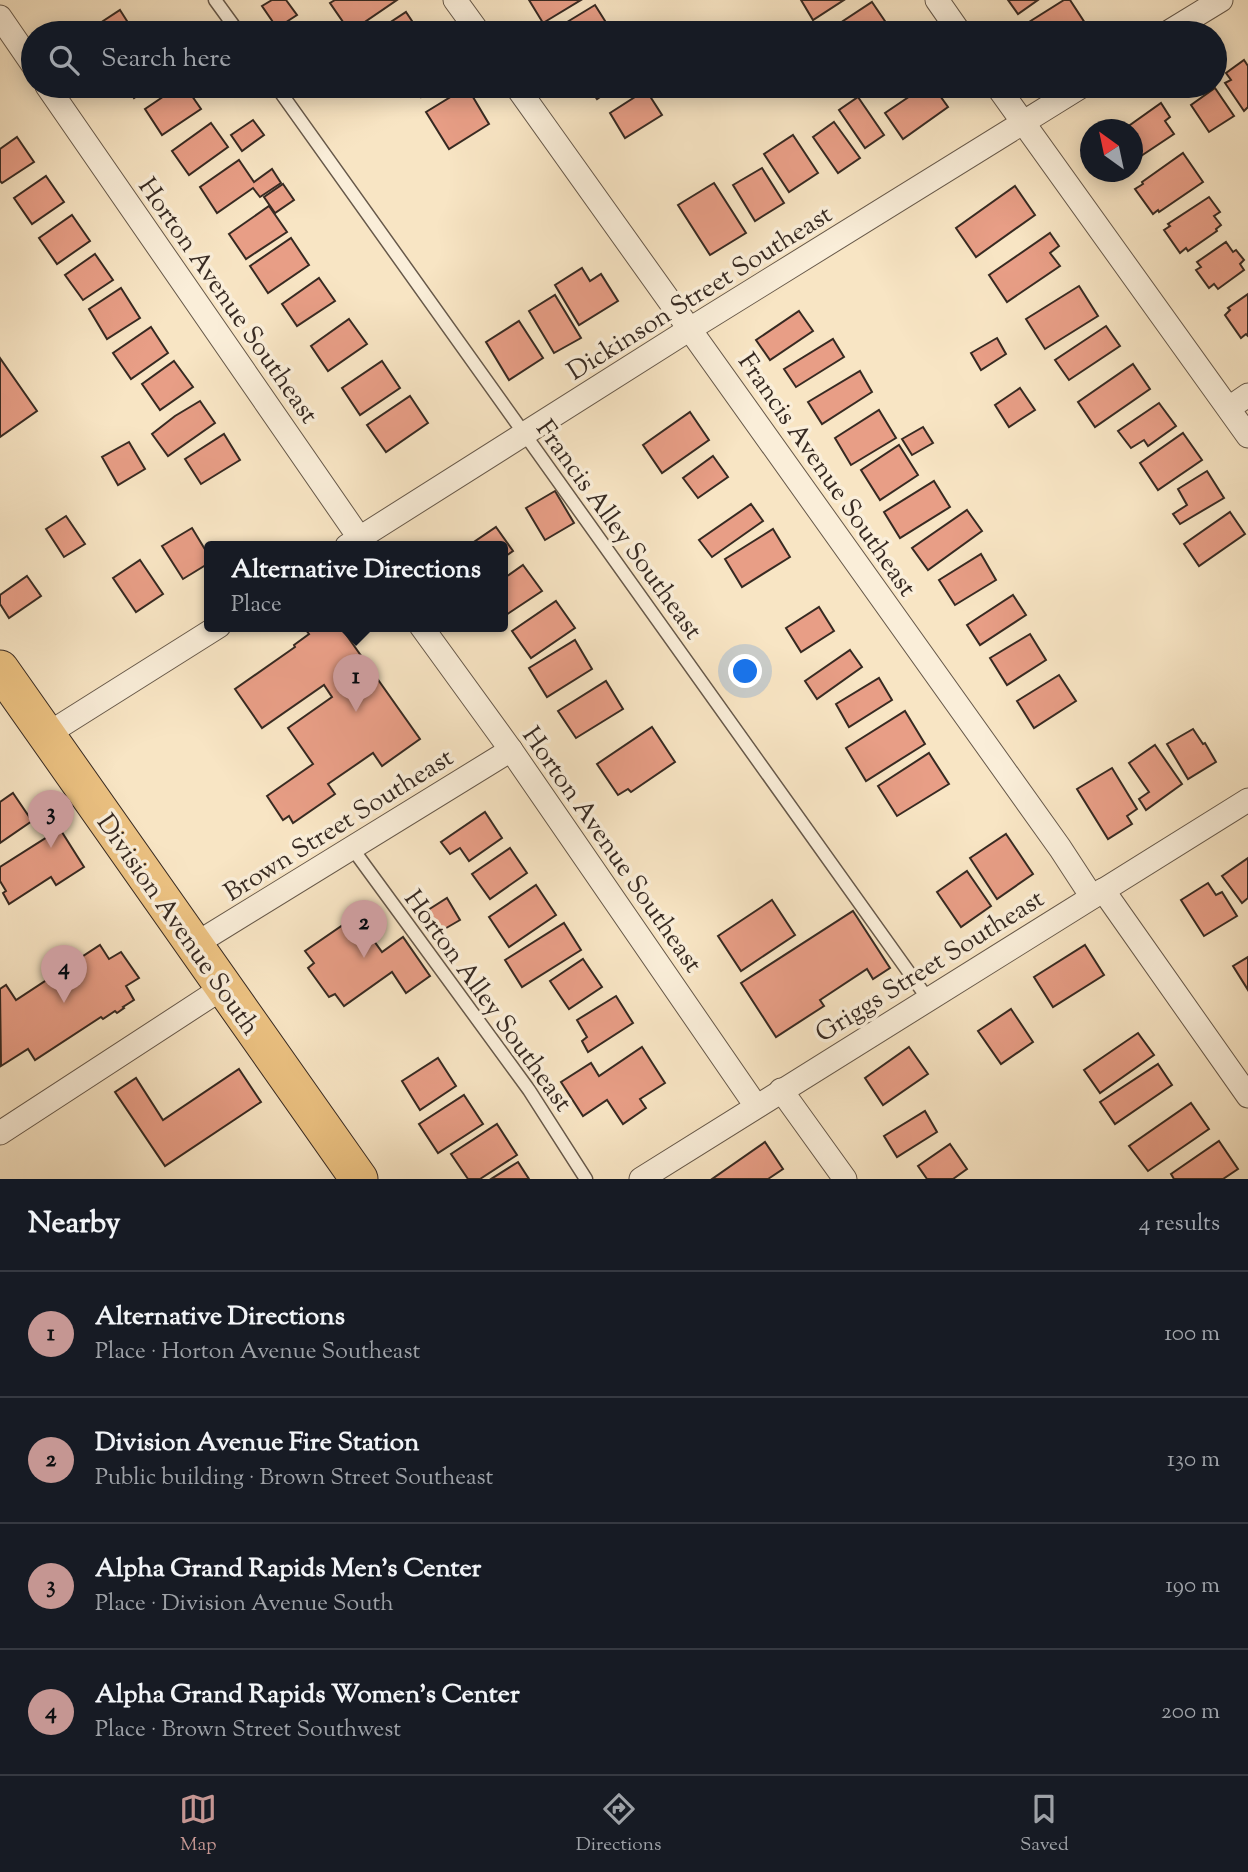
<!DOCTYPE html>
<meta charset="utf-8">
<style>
body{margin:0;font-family:"Sorts Mill Goudy",serif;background:#242831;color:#f1f3f6}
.compass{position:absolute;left:1080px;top:119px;width:63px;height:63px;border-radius:50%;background:#171b24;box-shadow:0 4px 18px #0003;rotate:327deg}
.you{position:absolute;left:746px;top:672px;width:24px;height:24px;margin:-18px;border:5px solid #fff;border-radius:50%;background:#1a73e8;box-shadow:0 0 0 10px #1a73e833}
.badge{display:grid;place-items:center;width:46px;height:46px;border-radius:50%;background:#c59692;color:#111;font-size:23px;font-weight:700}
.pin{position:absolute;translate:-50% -58px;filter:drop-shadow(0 2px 4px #0008)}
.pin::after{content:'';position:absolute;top:37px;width:24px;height:21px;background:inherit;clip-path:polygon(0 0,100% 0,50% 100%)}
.popup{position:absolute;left:204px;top:541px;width:304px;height:91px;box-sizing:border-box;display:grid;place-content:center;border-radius:7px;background:#171b24;filter:drop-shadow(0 2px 5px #0005);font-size:23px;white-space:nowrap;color:#9ea1a6}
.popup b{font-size:26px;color:#f1f3f6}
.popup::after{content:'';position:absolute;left:50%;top:100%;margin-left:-14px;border:14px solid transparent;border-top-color:#171b24}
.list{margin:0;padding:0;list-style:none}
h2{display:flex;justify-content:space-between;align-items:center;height:91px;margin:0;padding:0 28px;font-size:30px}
h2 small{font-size:23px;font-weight:400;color:#9ea1a6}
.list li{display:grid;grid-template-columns:46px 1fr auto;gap:21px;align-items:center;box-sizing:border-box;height:126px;padding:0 28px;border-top:2px solid #363941}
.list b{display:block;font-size:26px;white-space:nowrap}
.list p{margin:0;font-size:23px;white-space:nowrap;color:#9ea1a6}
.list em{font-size:23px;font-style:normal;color:#9ea1a6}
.icon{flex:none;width:38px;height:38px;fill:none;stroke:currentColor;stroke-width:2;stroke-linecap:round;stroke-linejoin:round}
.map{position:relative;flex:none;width:1248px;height:1179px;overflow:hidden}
.search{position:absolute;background:#171b24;box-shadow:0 4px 18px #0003;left:21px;right:21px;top:21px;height:77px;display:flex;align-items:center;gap:18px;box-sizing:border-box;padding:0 24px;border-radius:38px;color:#9ea1a6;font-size:26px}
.sheet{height:595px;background:#171b24}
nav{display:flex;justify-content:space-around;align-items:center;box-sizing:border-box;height:98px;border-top:2px solid #363941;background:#171b24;font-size:19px;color:#9ea1a6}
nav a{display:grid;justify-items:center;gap:4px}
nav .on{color:#c59692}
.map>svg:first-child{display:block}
.building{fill:#e89e86;stroke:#372a22;stroke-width:2}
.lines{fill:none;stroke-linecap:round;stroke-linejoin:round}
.lane-casing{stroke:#67594a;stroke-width:15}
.street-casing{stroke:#67594a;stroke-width:25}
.primary-casing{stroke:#372a22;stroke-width:39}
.lane{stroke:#faeed9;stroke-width:12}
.street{stroke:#faeed9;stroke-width:23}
.primary{stroke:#ecc282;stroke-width:37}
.labels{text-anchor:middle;stroke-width:7;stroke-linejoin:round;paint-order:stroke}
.street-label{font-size:26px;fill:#372a22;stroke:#faeed9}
</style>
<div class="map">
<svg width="1248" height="1179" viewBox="0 0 1248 1179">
<rect width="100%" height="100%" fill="#f8e5c4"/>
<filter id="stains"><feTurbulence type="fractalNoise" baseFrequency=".00286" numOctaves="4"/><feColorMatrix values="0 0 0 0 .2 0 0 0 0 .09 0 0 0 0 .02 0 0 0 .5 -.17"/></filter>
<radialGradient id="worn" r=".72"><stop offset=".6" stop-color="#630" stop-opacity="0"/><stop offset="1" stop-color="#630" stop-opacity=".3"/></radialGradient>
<g class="building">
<path d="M272,0H286L297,15L277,28L262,6Z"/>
<path d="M335,0H397L350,32L330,3Z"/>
<path d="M529,0H581L543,23Z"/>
<path d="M801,0H844L813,20Z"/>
<path d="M1008,0H1038L1018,14Z"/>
<path d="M1064,0H1070L1085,23L1069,33H1036L1029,22Z"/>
<path d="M872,2L891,30L887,33H843L837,25Z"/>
<path d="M595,5L612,32L556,33L554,30Z"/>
<path d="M120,10L134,32L132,33H102L97,25Z"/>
<path d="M406,12L420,33H374Z"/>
<path d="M1244,60L1248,66V107L1244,111L1225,83L1231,80L1226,73Z"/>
<path d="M126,86H151L134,98Z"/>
<path d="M179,86H185L201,109L162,135L145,109Z"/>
<path d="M413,86H437L421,97Z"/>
<path d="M588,86H616L597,99Z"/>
<path d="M925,86H933L948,107L903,139L885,113Z"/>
<path d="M467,87L489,124L449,149L426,112Z"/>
<path d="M1215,88L1234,116L1209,132L1191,105Z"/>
<path d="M646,90L662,115L625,138L610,113Z"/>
<path d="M858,97L884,135L865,148L839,110Z"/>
<path d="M1161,103L1170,117L1165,121L1174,134L1141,156L1139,154L1132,158V130H1123Z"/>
<path d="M253,120L264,135L242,151L231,135Z"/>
<path d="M834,122L860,158L838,173L813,137Z"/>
<path d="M211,123L228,147L189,175L172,151Z"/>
<path d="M793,135L818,173L789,192L764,154Z"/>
<path d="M17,137L34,162L2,183L0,181V149Z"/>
<path d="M1183,153L1203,182L1159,212L1158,210L1153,214L1135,189L1143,184L1142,182Z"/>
<path d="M239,160L254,182L272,169L281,183L260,197L253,188L217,213L200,187Z"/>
<path d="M762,168L784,203L755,221L733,185Z"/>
<path d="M46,176L64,202L32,224L14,198Z"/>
<path d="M714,183L746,233L710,255L678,205Z"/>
<path d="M283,184L294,200L275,213L264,197Z"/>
<path d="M1015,186L1035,215L976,257L956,228Z"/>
<path d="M1209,197L1220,212L1214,216L1221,225L1216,229L1217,231L1188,251L1186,248L1180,253L1164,230L1170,226L1168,224Z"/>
<path d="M269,206L287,232L246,259L229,234Z"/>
<path d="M72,215L90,241L57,264L39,238Z"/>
<path d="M1050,233L1059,246L1050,253L1060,266L1007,302L989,275Z"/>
<path d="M291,238L309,265L268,293L250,266Z"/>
<path d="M1226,242L1233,252L1236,250L1244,260L1240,264L1244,270L1218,289L1214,284L1209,288L1196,270L1201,267L1197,262Z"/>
<path d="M95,254L113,280L83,300L65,275Z"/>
<path d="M582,268L590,281L601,274L618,301L579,325L555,285Z"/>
<path d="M319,278L335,301L297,326L282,304Z"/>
<path d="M1079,286L1098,316L1045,349L1026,319Z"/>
<path d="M121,288L140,318L107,339L89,309Z"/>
<path d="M1248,294V336L1246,334L1241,338L1225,315L1230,310L1228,308Z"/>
<path d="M555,295L581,338L554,353L529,311Z"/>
<path d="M799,311L813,331L770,360L756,340Z"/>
<path d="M349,319L367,344L328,371L311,346Z"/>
<path d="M519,321L543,358L509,380L486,342Z"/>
<path d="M1106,326L1120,346L1069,380L1055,360Z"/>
<path d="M151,327L168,353L131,379L113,353Z"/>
<path d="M997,338L1006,354L981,370L971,353Z"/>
<path d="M833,339L844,357L796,387L784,369Z"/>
<path d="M0,358L37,411L0,437Z"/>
<path d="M174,361L193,387L160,410L142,384Z"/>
<path d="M382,361L400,388L360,415L342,388Z"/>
<path d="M1133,364L1150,389L1095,427L1078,402Z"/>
<path d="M860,371L872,392L822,424L808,402Z"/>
<path d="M1020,388L1035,410L1009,427L995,405Z"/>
<path d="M410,396L428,423L386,452L367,425Z"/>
<path d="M200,401L215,423L168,456L152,434L175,416Z"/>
<path d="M1159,403L1176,426L1148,446L1144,440L1131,448L1118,431Z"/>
<path d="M879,410L896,438L851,465L835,438Z"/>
<path d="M690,412L709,440L662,473L643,445Z"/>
<path d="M923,427L933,443L912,455L902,439Z"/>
<path d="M1183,433L1202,460L1158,490L1140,463Z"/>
<path d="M224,434L240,460L201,484L185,459Z"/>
<path d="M129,442L145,469L118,485L102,457Z"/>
<path d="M899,445L918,475L880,500L861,470Z"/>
<path d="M713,456L728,477L698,498L683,478Z"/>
<path d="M1207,471L1224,498L1180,524L1173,514L1187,505L1178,489Z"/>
<path d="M934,481L950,507L900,538L884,512Z"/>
<path d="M555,491L574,523L545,540L526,508Z"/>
<path d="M751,504L763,521L712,557L699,540Z"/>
<path d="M967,510L982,531L928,570L912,548Z"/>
<path d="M1230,512L1245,534L1199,566L1184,544Z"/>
<path d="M66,516L85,544L64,557L46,529Z"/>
<path d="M496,527L513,551L503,558V546H468Z"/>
<path d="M192,528L209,556V563L183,579L162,546Z"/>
<path d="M773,529L790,557L742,587L725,559Z"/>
<path d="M981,554L996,580L955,605L939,580Z"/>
<path d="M140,560L163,594L136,612L113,578Z"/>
<path d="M523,565L542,591L503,617V579Z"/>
<path d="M27,576L41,596L9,618L0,604V595Z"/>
<path d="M1013,595L1026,615L980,645L967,625Z"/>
<path d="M556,601L575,628L531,658L512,631Z"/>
<path d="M819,607L834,631L801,652L786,628Z"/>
<path d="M309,626H340L420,739L382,766L373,753L328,784L335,794L293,823L289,816L283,820L267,796L313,764L288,728L332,697L324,685L262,728L235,689L295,647L294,645L309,634L305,629Z"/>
<path d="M1030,634L1046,660L1007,685L990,658Z"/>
<path d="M575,640L592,669L547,697L529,668Z"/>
<path d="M850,650L862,667L817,699L805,681Z"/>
<path d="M1059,675L1076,701L1034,728L1017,701Z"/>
<path d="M879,678L892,700L849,727L836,704Z"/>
<path d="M606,681L623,709L576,738L558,711Z"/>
<path d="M905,711L925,744L866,781L846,748Z"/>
<path d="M652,727L675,762L631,792L628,789L618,795L597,764Z"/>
<path d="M1193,729L1203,744L1205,743L1216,762L1188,779L1167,744Z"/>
<path d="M1155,745L1182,784L1146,810L1139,799L1149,792L1129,763Z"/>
<path d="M929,753L949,784L897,816L878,786Z"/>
<path d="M1112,768L1137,809L1127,816L1132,824L1108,839L1077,789Z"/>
<path d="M13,793L32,821L0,843V802Z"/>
<path d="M485,812L502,838L469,861L460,848L450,854L441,842Z"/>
<path d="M60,829L84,867L56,885L51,877L9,904L3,893L6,891L0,881V867Z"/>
<path d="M1006,834L1033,874L997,899L970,858Z"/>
<path d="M510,848L527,873L490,899L472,874Z"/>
<path d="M1248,858V898L1242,903L1222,876Z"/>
<path d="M967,871L991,906L961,927L937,892Z"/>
<path d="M1208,883L1216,895L1222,892L1237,916L1204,936L1181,900Z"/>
<path d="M536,885L556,915L509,947L489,917Z"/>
<path d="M447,898L460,920L441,931L428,910Z"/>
<path d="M772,900L795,935L741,971L718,936Z"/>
<path d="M853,911L890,968L873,979L867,969L820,1000L824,1006L776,1037L741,983Z"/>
<path d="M356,916L382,952L403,937L430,976L406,993L392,972L344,1006L335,994L329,997L308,968L314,963L305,951Z"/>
<path d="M564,923L581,950L522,987L505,960Z"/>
<path d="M100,945L109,959L121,952L139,978L126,986L134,1000L123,1007L124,1008L117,1013L115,1011L103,1019L101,1017L35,1060L28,1049L1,1066L0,989L6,985L16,1000Z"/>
<path d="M1085,945L1104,975L1053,1007L1034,977Z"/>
<path d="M1248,957V990L1233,966Z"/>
<path d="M583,959L602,987L569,1009L550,981Z"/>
<path d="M616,996L633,1023L588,1052L582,1041L587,1037L577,1020Z"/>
<path d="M1011,1009L1033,1042L1001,1064L978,1031Z"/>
<path d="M1138,1033L1154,1055L1100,1093L1084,1070Z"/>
<path d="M642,1047L665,1083L640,1099L646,1108L623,1124L607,1100L583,1116L561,1082L591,1063L599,1076Z"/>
<path d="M909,1047L928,1074L883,1105L865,1078Z"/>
<path d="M438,1058L456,1086L420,1110L402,1081Z"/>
<path d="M1158,1064L1172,1085L1115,1124L1100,1102Z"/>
<path d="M239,1069L261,1102L165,1166L115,1092L136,1078L163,1120Z"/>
<path d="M464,1095L483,1124L438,1153L419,1124Z"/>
<path d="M1191,1103L1209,1129L1148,1171L1129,1146Z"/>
<path d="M925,1111L937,1132L897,1157L884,1136Z"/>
<path d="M497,1124L517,1155L480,1179H468L451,1154Z"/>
<path d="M1219,1141L1238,1169L1223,1179H1174L1171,1174Z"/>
<path d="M765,1142L783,1169L768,1179H712Z"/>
<path d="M950,1144L967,1169L953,1179H927L918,1166Z"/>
<path d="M518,1162L529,1179H491Z"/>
</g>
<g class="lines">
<g class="lane-casing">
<g id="lane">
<path d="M215,0L239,33"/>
<path d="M276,86L928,999"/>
<path d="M352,848L529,1090L586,1179"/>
</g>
</g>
<g class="street-casing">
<g id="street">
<path d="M455,0L479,33"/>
<path d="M937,0L960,33"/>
<path d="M0,17L33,65"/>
<path d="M1167,33L1221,0"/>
<path d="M47,86L365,546"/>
<path d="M516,86L1060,848L1092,897"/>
<path d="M997,86L1248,436"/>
<path d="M1229,408L1248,395"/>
<path d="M347,546L690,329L1082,86"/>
<path d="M421,626L511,750L756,1106"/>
<path d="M46,735L219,626"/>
<path d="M1103,890L1248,1096"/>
<path d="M194,945L511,750"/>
<path d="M781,1090L845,1179"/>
<path d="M0,1133L224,987"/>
<path d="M641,1179L1248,800"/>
</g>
</g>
<g class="primary-casing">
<path id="primary" d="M0,669L359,1179"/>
</g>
<use href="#lane" class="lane"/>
<use href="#street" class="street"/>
<use href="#primary" class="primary"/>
</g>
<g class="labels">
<g class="street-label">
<text transform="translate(699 292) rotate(-32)" y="9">Dickinson Street Southeast</text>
<text transform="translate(229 300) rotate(55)" y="9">Horton Avenue Southeast</text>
<text transform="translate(828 474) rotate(55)" y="9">Francis Avenue Southeast</text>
<text transform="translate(620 529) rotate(54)" y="9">Francis Alley Southeast</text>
<text transform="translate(338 824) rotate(-32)" y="9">Brown Street Southeast</text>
<text transform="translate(613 849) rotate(55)" y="9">Horton Avenue Southeast</text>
<text transform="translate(179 924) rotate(55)" y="9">Division Avenue South</text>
<text transform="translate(929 965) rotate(-32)" y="9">Griggs Street Southeast</text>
<text transform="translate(489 1000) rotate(54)" y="9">Horton Alley Southeast</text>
</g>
</g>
<rect width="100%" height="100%" filter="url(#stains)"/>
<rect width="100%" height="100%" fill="url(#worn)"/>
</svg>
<svg class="compass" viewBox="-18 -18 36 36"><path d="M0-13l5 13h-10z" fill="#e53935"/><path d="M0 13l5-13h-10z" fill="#9ea1a6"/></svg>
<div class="you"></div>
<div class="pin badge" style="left:356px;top:712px">1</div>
<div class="popup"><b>Alternative Directions</b>Place</div>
<div class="pin badge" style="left:364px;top:958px">2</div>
<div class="pin badge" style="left:51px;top:848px">3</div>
<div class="pin badge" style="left:64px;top:1003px">4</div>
<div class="search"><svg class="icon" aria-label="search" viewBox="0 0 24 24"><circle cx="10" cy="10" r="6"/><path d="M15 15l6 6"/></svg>Search here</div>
</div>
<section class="sheet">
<h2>Nearby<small>4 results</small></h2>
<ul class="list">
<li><span class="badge">1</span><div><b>Alternative Directions</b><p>Place · Horton Avenue Southeast</p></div><em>100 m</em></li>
<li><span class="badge">2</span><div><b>Division Avenue Fire Station</b><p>Public building · Brown Street Southeast</p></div><em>130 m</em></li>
<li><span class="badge">3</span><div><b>Alpha Grand Rapids Men's Center</b><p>Place · Division Avenue South</p></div><em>190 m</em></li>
<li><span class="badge">4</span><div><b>Alpha Grand Rapids Women's Center</b><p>Place · Brown Street Southwest</p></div><em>200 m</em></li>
</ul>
</section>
<nav>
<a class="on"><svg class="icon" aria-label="map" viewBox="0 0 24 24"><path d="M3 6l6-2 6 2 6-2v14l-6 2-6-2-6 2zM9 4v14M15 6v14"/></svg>Map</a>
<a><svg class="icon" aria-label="directions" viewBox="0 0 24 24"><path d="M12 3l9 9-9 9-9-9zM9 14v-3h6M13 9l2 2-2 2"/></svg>Directions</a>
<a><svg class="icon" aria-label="saved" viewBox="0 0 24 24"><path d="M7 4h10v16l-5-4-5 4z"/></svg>Saved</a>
</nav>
